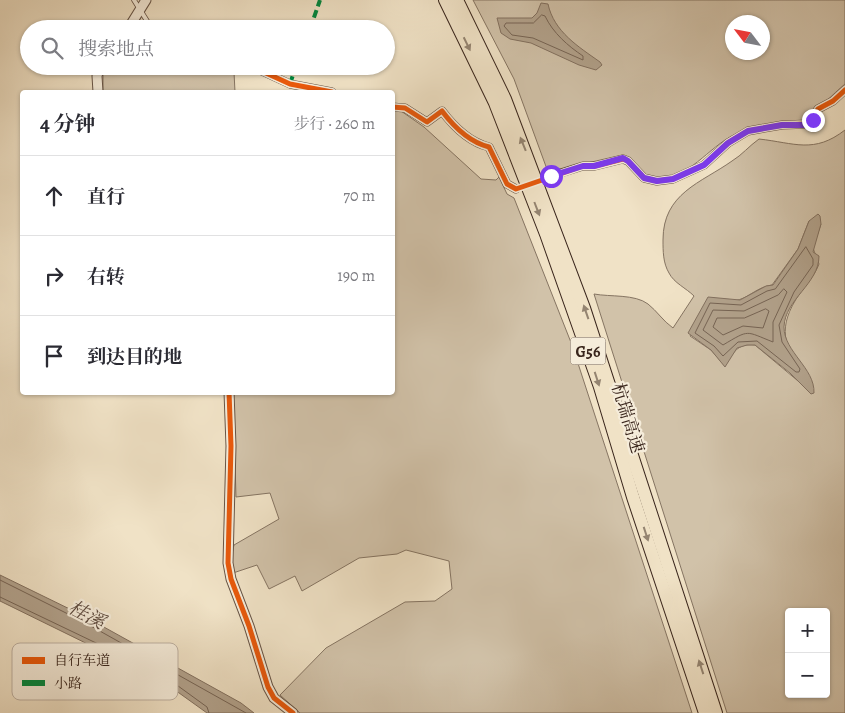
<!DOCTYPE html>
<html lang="zh">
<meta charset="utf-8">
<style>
body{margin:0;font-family:Alegreya,"Noto Serif SC",serif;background:#f7f7f7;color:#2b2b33}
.controls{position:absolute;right:15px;bottom:15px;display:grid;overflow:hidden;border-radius:5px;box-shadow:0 1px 4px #0004}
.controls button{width:45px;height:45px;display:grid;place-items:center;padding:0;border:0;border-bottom:1px solid #e1e1e2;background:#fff;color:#2b2b33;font:25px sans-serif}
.compass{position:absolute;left:725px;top:15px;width:45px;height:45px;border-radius:50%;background:#fff;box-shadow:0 1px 4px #0004;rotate:302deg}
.stop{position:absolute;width:15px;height:15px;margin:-11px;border:4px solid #7c3aed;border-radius:50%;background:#fff}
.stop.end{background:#7c3aed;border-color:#fff;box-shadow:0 1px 5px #0008}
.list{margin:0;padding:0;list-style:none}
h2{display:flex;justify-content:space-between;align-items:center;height:65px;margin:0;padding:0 20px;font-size:21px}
h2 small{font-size:16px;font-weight:400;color:#7c7c81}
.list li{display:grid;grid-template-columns:32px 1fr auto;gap:15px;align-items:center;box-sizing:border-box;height:80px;padding:0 20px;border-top:1px solid #e1e1e2}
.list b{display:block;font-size:19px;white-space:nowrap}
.list em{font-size:16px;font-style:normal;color:#7c7c81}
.icon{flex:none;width:28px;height:28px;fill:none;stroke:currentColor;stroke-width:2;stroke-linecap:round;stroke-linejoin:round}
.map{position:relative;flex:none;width:845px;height:713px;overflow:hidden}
.search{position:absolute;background:#fff;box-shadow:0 1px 4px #0004;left:20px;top:20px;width:375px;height:55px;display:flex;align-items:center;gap:12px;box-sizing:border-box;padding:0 18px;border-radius:28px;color:#7c7c81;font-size:19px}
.panel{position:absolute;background:#fff;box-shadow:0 1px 4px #0004;left:20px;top:90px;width:375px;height:305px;border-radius:5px}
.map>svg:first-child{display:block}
.green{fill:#d1c2a9;stroke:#857462;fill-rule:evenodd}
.water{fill:#b2a28c;stroke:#82705f}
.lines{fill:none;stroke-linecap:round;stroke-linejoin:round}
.shore{stroke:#766454;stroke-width:1}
.minor-tunnel{stroke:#cbbca4;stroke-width:7;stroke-dasharray:7 3.5;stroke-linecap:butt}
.service-casing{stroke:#675446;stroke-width:5.5}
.minor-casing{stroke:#675446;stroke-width:9}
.tertiary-casing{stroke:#675446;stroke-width:11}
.motorway-casing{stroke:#39251c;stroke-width:14}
.service{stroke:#f5ecda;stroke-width:4}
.minor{stroke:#f5ecda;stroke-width:7}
.tertiary{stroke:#f5ecda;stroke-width:9}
.motorway{stroke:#f0e2c6;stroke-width:12}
.quiet{stroke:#00873e;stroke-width:4;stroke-dasharray:8 4;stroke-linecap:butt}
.cycleway-casing{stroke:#f5ecda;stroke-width:8}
.cycleway{stroke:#e8590c;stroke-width:5}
.oneway{fill:#948471}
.route{stroke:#7c3aed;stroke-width:6}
.labels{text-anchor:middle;stroke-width:4.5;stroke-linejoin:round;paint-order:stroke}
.shield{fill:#f5ecda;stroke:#716155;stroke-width:1}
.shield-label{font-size:16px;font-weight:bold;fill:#39251c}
.street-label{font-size:18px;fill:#39251c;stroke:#f5ecda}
.water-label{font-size:19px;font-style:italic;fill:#5d4a3e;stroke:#f5ecda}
.key{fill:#f5ecda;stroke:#bdb0a1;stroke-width:1}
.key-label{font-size:14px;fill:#39251c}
</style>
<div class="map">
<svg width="845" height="713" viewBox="0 0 845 713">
<rect width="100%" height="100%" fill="#f0e2c6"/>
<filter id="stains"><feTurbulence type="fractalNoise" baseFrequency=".004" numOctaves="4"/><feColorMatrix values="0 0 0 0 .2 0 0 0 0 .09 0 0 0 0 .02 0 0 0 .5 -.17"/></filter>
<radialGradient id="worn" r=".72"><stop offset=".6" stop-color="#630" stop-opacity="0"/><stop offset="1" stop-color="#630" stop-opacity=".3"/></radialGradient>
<g class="green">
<path d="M473,0H845V84C833,94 817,111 805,119C789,129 755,124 734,135C708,147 689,180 656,178C640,177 636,160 622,155L548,172L514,79ZM732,22H762V52H732Z"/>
<path d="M121,66H238L234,72L235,92H103V72H113Z"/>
<path d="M393,109L401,111L424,127L481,179L496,180L499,177L507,194L514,198L572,345L692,713H300L280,695L326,648L405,602L435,601L452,589L449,561L406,550L397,554L359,558L302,591L295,576L269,589L257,565L233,573L231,558L234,545L279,519L270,493L236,497L233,393L392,392Z"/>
<path d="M845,130V713H727L594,294C610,297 635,294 648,304C657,311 663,321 673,328L694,296C686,288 674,283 669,273C663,263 663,251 663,240C663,193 701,183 732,161C742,155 749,146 759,139C795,143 814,154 845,130ZM809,221L821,224L813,248L819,264C815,275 807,283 800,293C775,330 787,342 798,381L755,345C737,343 733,353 725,366L711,350L690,336L714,298C744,309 750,288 772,285L798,249ZM789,612H826V694H789Z"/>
</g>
<g class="water">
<path d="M541,3L548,4C554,32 579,47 600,62L602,65L596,70L579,65L531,43L510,39L501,33L497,18H532L537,13Z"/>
<path d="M818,214L820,216L821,224L813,252L819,256C819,284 785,299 784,327C784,352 815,368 814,393L811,394L790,373L755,345H747L737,348L725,367L711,350L688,333L708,297L740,300L766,286L773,285L798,249L809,221Z"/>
<path d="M0,575L84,616L241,703L254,713H207L161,680L0,601Z"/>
</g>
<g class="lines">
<g class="shore">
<path d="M542,15L545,16C553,33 568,46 583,56V60L533,38L512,35L504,26L506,23H533Z"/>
<path d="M806,247L813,259V265L794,292L779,325L782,342L800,369L799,372H796L757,341L738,342L723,356L714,346L695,333L710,303L741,305L767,291L775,289Z"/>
<path d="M784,289L787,292L773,322V342C745,331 750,329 723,345L703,330L713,310L744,311L778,295Z"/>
<path d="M766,309L769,311L763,328L743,326L723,335L713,327L717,318H744Z"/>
<path d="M0,580L82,621L246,713"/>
<path d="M0,597L163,675L207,707L209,713"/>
</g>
<path class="minor-tunnel" d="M516,189L551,176"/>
<g class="service-casing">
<path id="service" d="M134,0L152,29"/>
</g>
<g class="minor-casing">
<g id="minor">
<path d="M251,66L290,84L332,92"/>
<path d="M392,107L405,108L427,122L442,111C454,127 469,142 489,147L507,184L516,189"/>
<path d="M551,176L583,166H595L623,159L628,161L644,178L657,181L673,179L704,165L728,143L748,131L782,125L809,124L818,109L833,101L845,90"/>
</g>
</g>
<g class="tertiary-casing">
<g id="tertiary">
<path d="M128,29L146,0"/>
<path d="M98,92L97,76L100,66"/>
<path d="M229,392L231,446L228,563L231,579L249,626L268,687L274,698L293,713"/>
</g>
</g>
<g class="motorway-casing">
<g id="motorway">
<path d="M445,0L495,103L546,234L600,387L633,497L705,713"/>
<path d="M457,0L505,99L584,308L716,713"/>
</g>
</g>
<use href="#service" class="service"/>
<use href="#minor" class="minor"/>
<use href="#tertiary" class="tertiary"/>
<use href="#motorway" class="motorway"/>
<g class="quiet">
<path d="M310,29L320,0"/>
<path d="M290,84L296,66"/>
</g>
<g class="cycleway-casing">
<g id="cycleway">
<path d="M251,66L290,84L332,92"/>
<path d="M392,107L405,108L427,122L442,111C454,127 469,142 489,147L507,184L516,189L583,166H595L623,159L628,161L644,178L657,181L673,179L704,165L728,143L748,131L782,125L809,124L818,109L833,101L845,90"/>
<path d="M229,392L231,446L228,563L231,579L249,626L268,687L274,698L293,713"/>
</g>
</g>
<use href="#cycleway" class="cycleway"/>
</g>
<defs><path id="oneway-solid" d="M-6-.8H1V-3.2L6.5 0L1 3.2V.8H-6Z" transform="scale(1.25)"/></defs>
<g class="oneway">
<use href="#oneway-solid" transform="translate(467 44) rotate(64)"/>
<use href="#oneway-solid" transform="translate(523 144) rotate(-112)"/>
<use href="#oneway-solid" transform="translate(537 209) rotate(69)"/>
<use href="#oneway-solid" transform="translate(586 312) rotate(-109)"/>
<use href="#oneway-solid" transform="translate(597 379) rotate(72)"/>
<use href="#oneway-solid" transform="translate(646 534) rotate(72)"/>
<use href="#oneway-solid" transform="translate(701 667) rotate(-108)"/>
</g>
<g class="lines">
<path class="route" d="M551,176L583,166H594L623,158L628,161L644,178L657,181L673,179L704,165L728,143L748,131L782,125H805L813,120"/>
</g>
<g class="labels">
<rect class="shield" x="570.5" y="337.5" width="35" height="27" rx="4"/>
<g class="shield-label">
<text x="588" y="357">G56</text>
</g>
<g class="street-label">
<text transform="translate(628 418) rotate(73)" y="6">杭瑞高速</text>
</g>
<g class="water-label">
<text transform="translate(87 614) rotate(28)" y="7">桂溪</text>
</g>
</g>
<rect x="12" y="643" width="166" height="57" rx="8" class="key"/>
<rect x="22" y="657" width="23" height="7" fill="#e8590c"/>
<rect x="22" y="680" width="23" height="6" fill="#00873e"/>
<g class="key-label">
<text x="54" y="665">自行车道</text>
<text x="54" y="688">小路</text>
</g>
<rect width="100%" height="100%" filter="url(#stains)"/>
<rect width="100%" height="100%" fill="url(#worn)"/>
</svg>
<div class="controls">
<button>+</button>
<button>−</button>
</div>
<svg class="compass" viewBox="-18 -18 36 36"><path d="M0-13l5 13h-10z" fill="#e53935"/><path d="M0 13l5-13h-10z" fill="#7c7c81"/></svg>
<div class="stop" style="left:551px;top:176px"></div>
<div class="stop end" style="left:813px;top:120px"></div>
<div class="search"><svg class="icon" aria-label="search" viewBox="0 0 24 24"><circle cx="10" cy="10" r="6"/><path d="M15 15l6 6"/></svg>搜索地点</div>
<section class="panel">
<h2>4 分钟<small>步行 · 260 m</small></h2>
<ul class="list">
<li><svg class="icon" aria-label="ahead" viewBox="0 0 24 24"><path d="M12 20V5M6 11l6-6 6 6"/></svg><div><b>直行</b></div><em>70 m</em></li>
<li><svg class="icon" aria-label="right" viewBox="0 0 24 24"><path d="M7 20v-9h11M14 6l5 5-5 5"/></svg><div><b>右转</b></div><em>190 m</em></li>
<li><svg class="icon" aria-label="arrive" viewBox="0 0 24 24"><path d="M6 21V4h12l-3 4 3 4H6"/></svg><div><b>到达目的地</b></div></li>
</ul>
</section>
</div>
